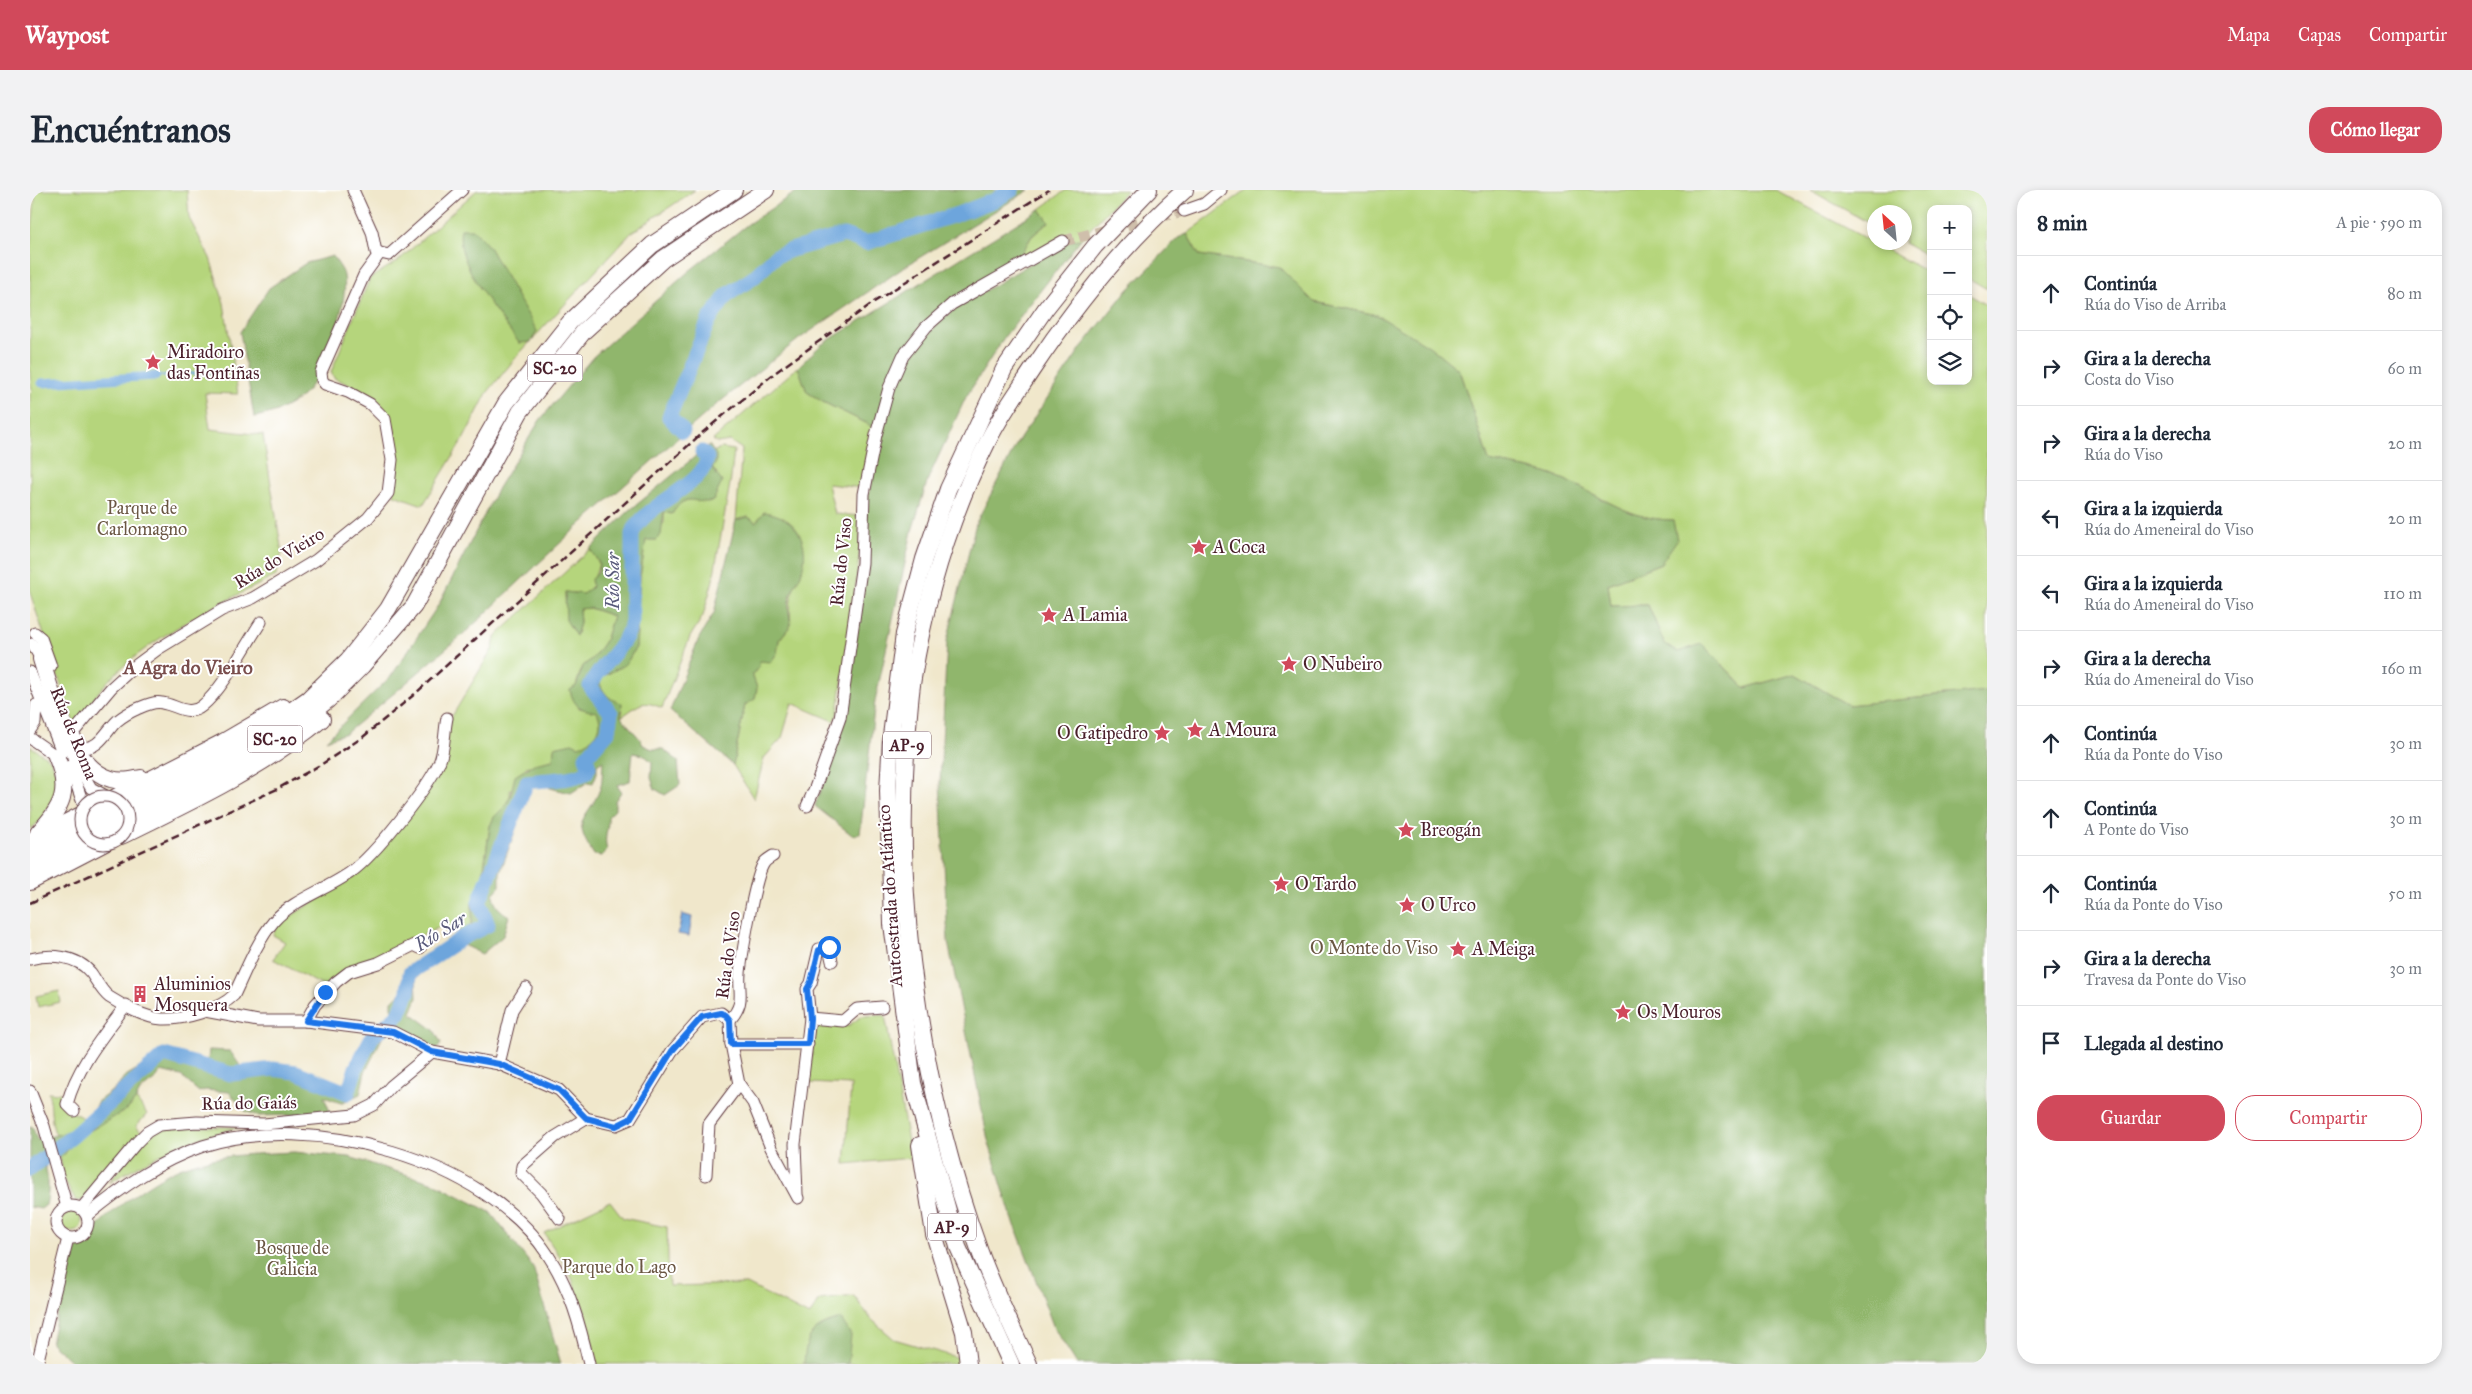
<!DOCTYPE html>
<html lang="es">
<meta charset="utf-8">
<style>
body{margin:0;font-family:"IM FELL Great Primer",serif;background:#f2f2f3;color:#1f2937}
.controls{position:absolute;right:15px;top:15px;display:grid;overflow:hidden;border-radius:10px;box-shadow:0 2px 8px #0003}
.controls button{width:45px;height:45px;display:grid;place-items:center;padding:0;border:0;border-bottom:1px solid #e0e1e3;background:#fff;color:#1f2937;font:25px sans-serif}
.compass{position:absolute;left:1837px;top:15px;width:45px;height:45px;border-radius:50%;background:#fff;box-shadow:0 2px 8px #0003;rotate:333deg}
.stop{position:absolute;width:15px;height:15px;margin:-11px;border:4px solid #1a73e8;border-radius:50%;background:#fff}
.stop.end{background:#1a73e8;border-color:#fff;box-shadow:0 1px 5px #0008}
.list{margin:0;padding:0;list-style:none}
h2{display:flex;justify-content:space-between;align-items:center;height:65px;margin:0;padding:0 20px;font-size:21px}
h2 small{font-size:16px;font-weight:400;color:#747a83}
.list li{display:grid;grid-template-columns:32px 1fr auto;gap:15px;align-items:center;box-sizing:border-box;height:75px;padding:0 20px;border-top:1px solid #e0e1e3}
.list b{display:block;font-size:19px;white-space:nowrap}
.list p{margin:0;font-size:16px;white-space:nowrap;color:#747a83}
.list em{font-size:16px;font-style:normal;color:#747a83}
.actions{display:flex;gap:10px;padding:15px 20px}
.actions a{flex:1;padding:11px 0;border:1px solid #d1495b;border-radius:20px;text-align:center;font-size:18px;color:#d1495b}
.actions .main{background:#d1495b;color:#fff}
.icon{flex:none;width:28px;height:28px;fill:none;stroke:currentColor;stroke-width:2;stroke-linecap:round;stroke-linejoin:round}
.map{position:relative;flex:none;width:1957px;height:1174px;overflow:hidden;border-radius:20px}
header{display:flex;align-items:center;gap:30px;box-sizing:border-box;height:70px;padding:0 25px;background:#d1495b;color:#fff}
header strong{font-size:24px}
nav{display:flex;gap:28px;margin-inline-start:auto;font-size:18px}
.intro{display:flex;align-items:center;justify-content:space-between;box-sizing:border-box;height:120px;padding:0 30px}
h1{margin:0;font-size:35px}
.button{padding:12px 22px;border-radius:20px;background:#d1495b;color:#fff;font-size:18px;font-weight:700}
main{display:flex;gap:30px;padding:0 30px}
aside{flex:1;background:#fff;border-radius:20px;box-shadow:0 2px 8px #0003}
.map>svg:first-child{display:block}
.green{fill:#b5d57c;stroke:#807a54}
.forest{fill:#90b66c;stroke:#6d6a4c}
.water{fill:#6da5dc;stroke:#5c6284}
.lines{fill:none;stroke-linecap:round;stroke-linejoin:round}
.stream{stroke:#6da5dc;stroke-width:2.5}
.canal{stroke:#6da5dc;stroke-width:9}
.river{stroke:#6da5dc;stroke-width:15}
.minor-tunnel{stroke:#cfbfab;stroke-width:11;stroke-dasharray:11 5.5;stroke-linecap:butt}
.minor-casing{stroke:#633d43;stroke-width:13}
.highway-casing{stroke:#633d43;stroke-width:18}
.minor{stroke:#fff;stroke-width:11}
.highway{stroke:#fff;stroke-width:16}
.rail{stroke:#4a1f2b;stroke-width:2.5;stroke-dasharray:8 4;stroke-linecap:butt}
.minor-bridge-casing{stroke:#633d43;stroke-width:13;stroke-linecap:butt}
.minor-bridge{stroke:#fff;stroke-width:11}
.route{stroke:#1a73e8;stroke-width:6}
.labels{text-anchor:middle;stroke-width:4;stroke-linejoin:round;paint-order:stroke}
.shield{fill:#fff;stroke:#80626b;stroke-width:1}
.shield-label{font-size:16px;font-weight:bold;fill:#4a1f2b}
.poi-label{font-size:18px;fill:#4a1f2b;stroke:#fff;text-anchor:start}
.park-label{font-size:18px;fill:#6a5643;stroke:#fff}
.street-label{font-size:18px;fill:#4a1f2b;stroke:#fff}
.water-label{font-size:19px;font-style:italic;fill:#5a5b7b;stroke:#fff}
.neighbourhood-label{font-size:19px;font-weight:bold;fill:#794d4c;stroke:#fff}
</style>
<header>
<strong>Waypost</strong>
<nav><a>Mapa</a><a>Capas</a><a>Compartir</a></nav>
</header>
<div class="intro"><h1>Encuéntranos</h1><a class="button">Cómo llegar</a></div>
<main>
<div class="map">
<svg width="1957" height="1174" viewBox="0 0 1957 1174">
<rect width="100%" height="100%" fill="#fff"/>
<filter id="ink" filterUnits="userSpaceOnUse"><feTurbulence type="fractalNoise" baseFrequency=".02" numOctaves="2"/><feDisplacementMap in="SourceGraphic" scale="10" xChannelSelector="R" yChannelSelector="G"/><feConvolveMatrix kernelMatrix="1 2 1 2 8 2 1 2 1" color-interpolation-filters="sRGB"/></filter>
<filter id="wash" filterUnits="userSpaceOnUse"><feTurbulence type="fractalNoise" baseFrequency=".0096" numOctaves="4" result="noise"/><feDisplacementMap in="SourceGraphic" scale="20" xChannelSelector="R" yChannelSelector="G"/><feGaussianBlur stdDeviation="1.12" result="paint"/><feColorMatrix in="noise" values="0 0 0 0 0 0 0 0 0 0 0 0 0 0 0 0 0 1.4 0 .05"/><feComposite in="paint" operator="in"/></filter>
<g filter="url(#wash)">
<rect width="100%" height="100%" fill="#f0e7cb"/>
<g class="green">
<path d="M6,0H157L159,28L180,68L194,113L208,204L175,203L180,239L233,245L252,363L246,386C187,415 113,449 70,500C61,511 55,525 48,536L45,537L0,403V203L2,201L0,185V59Z"/>
<path d="M447,0H665L601,43L488,165L457,203L434,248L393,315L364,305C367,274 373,231 346,209C335,200 317,194 304,188L301,182L340,88L368,71Z"/>
<path d="M1036,0H1097L1051,49L1040,50L1006,70L986,72L1002,46L1019,32L1010,19Z"/>
<path d="M1216,0H1746L1901,84V191H1938V104L1957,115V501L1818,515L1765,484L1715,498L1672,454L1648,463L1634,453L1618,415L1581,416L1578,394L1631,373L1643,330C1593,330 1566,300 1522,285C1502,278 1479,276 1459,271L1429,180L1347,125L1284,112L1249,77L1169,65L1157,44Z"/>
<path d="M1780,0H1957V99L1938,88V19H1901V68L1874,53V22H1844V36Z"/>
<path d="M768,177L777,202L793,212L838,234L843,238L832,298L798,294L805,324L831,326L829,370L808,522L804,531L762,513L752,548L734,568L724,609L703,575L715,515L727,498L722,485L728,478L729,471L747,463L749,450L761,435C759,414 760,402 771,383L726,332L718,327L706,330L712,259L700,251L687,253L683,250Z"/>
<path d="M691,258L704,260L701,288L683,390L673,426L660,447L632,518C610,508 609,516 591,527L593,520L574,504L570,494L572,487L596,474L606,457L610,387L616,350L634,333V322L642,324L648,314L662,308L667,310L687,283L681,278L686,265L683,262Z"/>
<path d="M560,359L569,373L562,397L553,404L535,402C536,422 536,429 546,446L550,433L549,419L559,418L583,426L575,451L563,468L553,476L549,486L546,496L549,518L567,521L571,531L568,543L560,551L523,570L496,577L480,601V607L474,617L460,636L453,685L442,713V733L433,741L412,736L350,766L320,777L293,796L243,769L255,752L243,745L248,734L325,686L396,602L421,528L463,458L465,447Z"/>
<path d="M0,556L21,570L30,596L12,630L0,639Z"/>
<path d="M29,801L31,812L8,817L6,806Z"/>
<path d="M855,825L881,968L815,974L821,895L778,893L786,835L818,836L832,826Z"/>
<path d="M18,902L38,904L36,919L57,930L40,941L26,945C19,931 23,917 18,902Z"/>
<path d="M106,909L117,924L106,936L112,943L53,1010L46,1011L34,989L30,967L47,948L98,919Z"/>
<path d="M131,937H211C162,948 121,967 79,993L107,956Z"/>
<path d="M580,1011L593,1028L637,1037L639,1096L717,1094L779,1126L790,1110L824,1106L841,1129L864,1149L929,1168V1174H567L555,1122L539,1081L514,1043Z"/>
<circle cx="42" cy="1032" r="10"/>
</g>
<g class="forest">
<path d="M769,0H999L879,74L769,149L686,215L640,255L543,341L439,439L368,500L316,543L296,550L362,485L409,414L468,298L510,230L563,167L658,82L718,34Z"/>
<path d="M1010,19L1019,32L1002,46L986,72L892,136L843,238L838,234L793,212L777,202L768,177L791,155Z"/>
<path d="M431,39H443L459,57L507,141L501,152L489,153C471,127 423,72 431,39Z"/>
<path d="M1157,44L1169,65L1249,77L1284,112L1347,125L1399,156L1429,180L1459,271C1479,276 1502,278 1522,285C1566,300 1593,330 1643,330L1647,350L1631,373L1578,394L1581,416L1618,415L1634,453L1648,462L1672,454L1715,498L1765,484L1818,515L1957,501V1174H1047L1024,1138L980,1022L958,950L918,752L910,593L917,451L946,333L987,253L1051,158L1094,104L1148,48Z"/>
<path d="M1051,49L975,146L936,207L898,289L882,341L845,511L830,644L822,645L785,616L816,525L838,307L851,242L863,201L883,164L907,134L926,118L1040,50Z"/>
<path d="M303,66C306,72 313,79 314,86C319,114 294,187 272,206C257,218 243,224 224,227L210,142L239,98L276,73Z"/>
<path d="M679,255L686,265V273L682,278L692,292L683,311C663,316 658,299 642,324L634,322L631,345L626,350H616L610,387L606,457L596,474L572,487L570,494C575,505 580,510 592,513L591,527L610,549L613,555L622,559H633L648,571L650,595L635,605L625,599L621,588L622,572L614,565L603,563L600,591L587,595L591,602L585,611V620L578,627C579,639 573,647 577,660L572,666L564,665C539,626 558,631 570,599C573,590 572,580 573,571L567,575V583L563,593L558,592L541,603L520,598L514,592L501,596L470,683V696L463,704C464,715 469,720 479,726L473,746L452,764L431,754L402,774L386,788L387,808L381,823L404,840L411,853L407,858L402,859L369,837L353,846L335,882L330,904L311,913L294,907L301,924L228,926L215,921L199,902L175,900L169,902L151,886L131,881L127,888L111,900L106,909L98,919L47,948L33,966L14,971C18,986 20,1000 16,1015L11,1019L0,1017V937L3,938L7,950L41,941L51,935L62,925L67,912L87,897L94,887L134,863L173,873L178,869L179,860L200,861L211,877L242,876L267,880L317,898C326,867 335,845 362,824V811L374,799L376,781L380,775L433,741L442,733V713L453,685L460,636L464,627L474,617L480,607L485,586L504,574L523,570L524,557L542,553L549,556C565,549 575,539 567,522C551,520 544,517 540,500L546,496L553,476L563,468L575,451L583,426L560,418L549,419L550,433L546,446L536,430L535,402L553,404L562,397L561,389L568,383L569,373L560,359L599,321Z"/>
<path d="M734,322C766,326 782,352 771,384C767,394 760,401 759,412C758,420 760,428 761,435L749,450L747,463L741,472L730,471L728,478L722,484L727,498L725,509L715,515L703,575L640,521L669,448L684,423L706,330L718,327L726,332Z"/>
<path d="M264,962L319,967L404,993L460,1022L503,1077L531,1174H44L21,1153C27,1127 32,1092 42,1068C54,1038 125,986 155,976C190,964 228,964 264,962Z"/>
<path d="M811,1129L821,1145L818,1174H774C776,1144 782,1137 811,1129Z"/>
</g>
<path class="water" d="M652,724L662,727L659,746L648,744Z"/>
<g class="lines">
<path class="stream" d="M126,186L187,182"/>
<path class="canal" d="M12,193L126,186"/>
<g class="river">
<path d="M653,241L639,227L679,130L697,105L723,88L746,66L761,60L814,45L836,53L925,25L965,10L982,0"/>
<path d="M0,979L43,946L134,865L201,884L243,879L266,882L318,903L326,878L342,847L369,824L378,802L380,783L432,748L458,735L449,712L497,592C517,589 537,591 556,583L559,577L556,567L578,542L581,523L560,496C572,472 596,458 602,431V344C614,313 676,296 677,267L672,262"/>
</g>
</g>
</g>
<g filter="url(#ink)">
<g class="lines">
<path class="minor-tunnel" d="M1033,51L1154,21"/>
<g class="minor-casing">
<g id="minor">
<path d="M323,0L342,42L346,62L359,65L432,0"/>
<path d="M1154,21L1174,14L1191,0"/>
<path d="M5,443L11,448L21,476"/>
<path d="M2,454L11,469V475"/>
<path d="M0,482L32,562"/>
<path d="M0,540L5,533L6,515"/>
<path d="M43,543L81,498L105,476L128,459L192,420L223,408L286,370L338,328L358,303L362,270L355,229L340,214L318,202L295,194L292,190L291,182L334,85L350,63"/>
<path d="M0,548L26,566"/>
<path d="M46,548L52,557C68,561 77,540 87,531C93,526 100,522 107,519C114,516 124,511 132,513C146,515 159,527 172,516C193,499 215,456 231,432"/>
<path d="M35,552L61,598L76,606"/>
<path d="M40,576L54,616"/>
<path d="M777,616L785,598L810,528L832,373L834,304L846,245L859,198L873,166L896,137L922,114L1033,51"/>
<path d="M743,666C740,668 736,670 734,673C725,685 712,764 710,783C708,804 716,811 700,830L701,854L709,894L723,913L741,958L768,1008"/>
<path d="M0,769C20,764 47,765 61,783C66,790 72,802 79,807C93,816 116,828 132,829C153,830 189,820 204,805C215,782 227,751 244,731C262,710 298,699 321,682C345,665 396,600 409,573C415,560 414,541 417,528"/>
<path d="M175,821L228,831H276L363,842L402,862L469,874L529,900L556,928L586,935L600,929L642,861L672,827L691,823L700,830"/>
<path d="M780,828L813,831L827,819L852,817"/>
<path d="M276,831L285,815L306,792L319,782L348,773L384,755L390,758"/>
<path d="M701,854H778"/>
<path d="M469,874L482,820L496,798"/>
<path d="M0,901L14,936L37,1017"/>
<path d="M44,921L37,914C47,877 73,846 96,815"/>
<path d="M676,985L679,934L709,894"/>
<path d="M767,1004L765,954L780,828L777,799L781,793L789,759L799,757L802,771"/>
<circle cx="42" cy="1032" r="16"/>
<path d="M51,1019L107,952L117,942L129,935L167,932L234,934L324,925L344,915L361,896L402,862"/>
<path d="M57,1026C92,997 129,971 173,956C279,921 456,969 518,1065C540,1098 550,1135 559,1174"/>
<path d="M530,1029L511,1003L491,983L492,976L525,947L556,928"/>
<path d="M7,1174L38,1048"/>
</g>
</g>
<g class="highway-casing">
<g id="highway">
<path d="M11,469C22,504 41,578 81,589C91,592 101,590 111,588"/>
<path d="M8,643C33,617 41,600 26,566"/>
<path d="M91,646C161,612 231,579 292,529"/>
<path d="M0,651L193,552L253,517"/>
<path d="M0,665L209,557L278,509L318,470L358,419L476,213L540,132L622,55L704,0"/>
<path d="M0,679L196,579L265,536L298,510L332,476L384,416L490,222L554,141L633,69L736,0"/>
<path d="M0,692L75,653"/>
<path d="M890,955L904,1044L934,1142L938,1174"/>
<path d="M981,1174L928,1057L883,893L862,734L858,601L861,546L874,444L894,369L918,299L974,179L1016,118L1065,56L1119,0"/>
<path d="M999,1174C982,1137 964,1100 950,1062C895,910 865,727 876,565C878,540 879,513 883,488C896,407 921,325 958,251C970,226 987,203 1002,180C1046,114 1095,53 1155,0"/>
</g>
</g>
<use href="#minor" class="minor"/>
<use href="#highway" class="highway"/>
<path class="rail" d="M0,713L247,599L292,574L333,547L386,503L672,243L746,182L844,112L1019,0"/>
<g class="minor-bridge-casing">
<circle id="minor-bridge" cx="74" cy="630" r="24"/>
</g>
<use href="#minor-bridge" class="minor-bridge"/>
</g>
</g>
<g class="lines" filter="url(#ink)">
<path class="route" d="M295,802L276,831L363,842L402,862L469,874L529,900L556,928L586,936L600,929L642,861L672,827L691,823L696,825L700,830L701,854H778L780,828L777,799L781,792L789,760L799,757"/>
</g>
<defs>
<g id="sight-bare" transform="scale(1.35)"><path d="M0-6L1.8-2.2L6-1.7L2.9 1.2L3.7 5.4L0 3.3L-3.7 5.4L-2.9 1.2L-6-1.7L-1.8-2.2Z" fill="#d1495b" stroke="#fff" stroke-width="2.5" paint-order="stroke"/></g>
<g id="building-bare" transform="scale(1.35)"><path d="M-4-6H4V6H1V3H-1V6H-4ZM-2.5-4.3h1.7v1.8h-1.7ZM.8-4.3h1.7v1.8H.8ZM-2.5-1h1.7V.8h-1.7ZM.8-1h1.7V.8H.8Z" fill="#d1495b" stroke="#fff" stroke-width="2.5" paint-order="stroke"/></g>
</defs>
<g fill-rule="evenodd">
<use href="#sight-bare" x="123" y="172"/>
<use href="#sight-bare" x="1169" y="357"/>
<use href="#sight-bare" x="1019" y="425"/>
<use href="#sight-bare" x="1259" y="474"/>
<use href="#sight-bare" x="1165" y="540"/>
<use href="#sight-bare" x="1132" y="543"/>
<use href="#sight-bare" x="1376" y="640"/>
<use href="#sight-bare" x="1251" y="694"/>
<use href="#sight-bare" x="1377" y="715"/>
<use href="#sight-bare" x="1428" y="759"/>
<use href="#building-bare" x="110" y="804"/>
<use href="#sight-bare" x="1593" y="822"/>
</g>
<g class="labels">
<g class="shield">
<rect x="497.5" y="164.5" width="55" height="27" rx="4"/>
<rect x="217.5" y="535.5" width="55" height="27" rx="4"/>
<rect x="853" y="541.5" width="48" height="27" rx="4"/>
<rect x="898" y="1023.5" width="48" height="27" rx="4"/>
</g>
<g class="shield-label">
<text x="525" y="184">SC-20</text>
<text x="245" y="555">SC-20</text>
<text x="877" y="561">AP-9</text>
<text x="922" y="1043">AP-9</text>
</g>
<g class="poi-label">
<text x="137" y="168">Miradoiro<tspan x="137" dy="21">das Fontiñas</tspan></text>
<text x="1183" y="363">A Coca</text>
<text x="1033" y="431">A Lamia</text>
<text x="1273" y="480">O Nubeiro</text>
<text x="1179" y="546">A Moura</text>
<text x="1118" y="549" text-anchor="end">O Gatipedro</text>
<text x="1390" y="646">Breogán</text>
<text x="1265" y="700">O Tardo</text>
<text x="1391" y="721">O Urco</text>
<text x="1442" y="765">A Meiga</text>
<text x="124" y="800">Aluminios<tspan x="124" dy="21">Mosquera</tspan></text>
<text x="1607" y="828">Os Mouros</text>
</g>
<g class="park-label">
<text x="112" y="324">Parque de<tspan x="112" dy="21">Carlomagno</tspan></text>
<text x="1344" y="764">O Monte do Viso</text>
<text x="262" y="1064">Bosque de<tspan x="262" dy="21">Galicia</tspan></text>
<text x="589" y="1083">Parque do Lago</text>
</g>
<g class="street-label">
<text transform="translate(249 368) rotate(-31)" y="6">Rúa do Vieiro</text>
<text transform="translate(811 372) rotate(-84)" y="6">Rúa do Viso</text>
<text transform="translate(44 543) rotate(68)" y="6">Rúa de Roma</text>
<text transform="translate(860 706) rotate(-94)" y="6">Autoestrada do Atlántico</text>
<text transform="translate(698 765) rotate(-82)" y="6">Rúa do Viso</text>
<text transform="translate(219 913) rotate(-1)" y="6">Rúa do Gaiás</text>
</g>
<g class="water-label">
<text transform="translate(582 391) rotate(-90)" y="7">Río Sar</text>
<text transform="translate(410 741) rotate(-32)" y="7">Río Sar</text>
</g>
<g class="neighbourhood-label">
<text x="158" y="484">A Agra do Vieiro</text>
</g>
</g>
</svg>
<div class="controls">
<button>+</button>
<button>−</button>
<button><svg class="icon" aria-label="locate" viewBox="0 0 24 24"><circle cx="12" cy="12" r="6"/><path d="M12 2v4M12 18v4M2 12h4M18 12h4"/></svg></button>
<button><svg class="icon" aria-label="layers" viewBox="0 0 24 24"><path d="M12 4l9 5-9 5-9-5zM3 14l9 5 9-5"/></svg></button>
</div>
<svg class="compass" viewBox="-18 -18 36 36"><path d="M0-13l5 13h-10z" fill="#e53935"/><path d="M0 13l5-13h-10z" fill="#747a83"/></svg>
<div class="stop" style="left:799px;top:757px"></div>
<div class="stop end" style="left:295px;top:802px"></div>
</div>
<aside>
<h2>8 min<small>A pie · 590 m</small></h2>
<ul class="list">
<li><svg class="icon" aria-label="ahead" viewBox="0 0 24 24"><path d="M12 20V5M6 11l6-6 6 6"/></svg><div><b>Continúa</b><p>Rúa do Viso de Arriba</p></div><em>80 m</em></li>
<li><svg class="icon" aria-label="right" viewBox="0 0 24 24"><path d="M7 20v-9h11M14 6l5 5-5 5"/></svg><div><b>Gira a la derecha</b><p>Costa do Viso</p></div><em>60 m</em></li>
<li><svg class="icon" aria-label="right" viewBox="0 0 24 24"><path d="M7 20v-9h11M14 6l5 5-5 5"/></svg><div><b>Gira a la derecha</b><p>Rúa do Viso</p></div><em>20 m</em></li>
<li><svg class="icon" aria-label="left" viewBox="0 0 24 24"><path d="M17 20v-9H6M10 6l-5 5 5 5"/></svg><div><b>Gira a la izquierda</b><p>Rúa do Ameneiral do Viso</p></div><em>20 m</em></li>
<li><svg class="icon" aria-label="left" viewBox="0 0 24 24"><path d="M17 20v-9H6M10 6l-5 5 5 5"/></svg><div><b>Gira a la izquierda</b><p>Rúa do Ameneiral do Viso</p></div><em>110 m</em></li>
<li><svg class="icon" aria-label="right" viewBox="0 0 24 24"><path d="M7 20v-9h11M14 6l5 5-5 5"/></svg><div><b>Gira a la derecha</b><p>Rúa do Ameneiral do Viso</p></div><em>160 m</em></li>
<li><svg class="icon" aria-label="ahead" viewBox="0 0 24 24"><path d="M12 20V5M6 11l6-6 6 6"/></svg><div><b>Continúa</b><p>Rúa da Ponte do Viso</p></div><em>30 m</em></li>
<li><svg class="icon" aria-label="ahead" viewBox="0 0 24 24"><path d="M12 20V5M6 11l6-6 6 6"/></svg><div><b>Continúa</b><p>A Ponte do Viso</p></div><em>30 m</em></li>
<li><svg class="icon" aria-label="ahead" viewBox="0 0 24 24"><path d="M12 20V5M6 11l6-6 6 6"/></svg><div><b>Continúa</b><p>Rúa da Ponte do Viso</p></div><em>50 m</em></li>
<li><svg class="icon" aria-label="right" viewBox="0 0 24 24"><path d="M7 20v-9h11M14 6l5 5-5 5"/></svg><div><b>Gira a la derecha</b><p>Travesa da Ponte do Viso</p></div><em>30 m</em></li>
<li><svg class="icon" aria-label="arrive" viewBox="0 0 24 24"><path d="M6 21V4h12l-3 4 3 4H6"/></svg><div><b>Llegada al destino</b></div></li>
</ul>
<div class="actions"><a class="main">Guardar</a><a>Compartir</a></div>
</aside>
</main>
